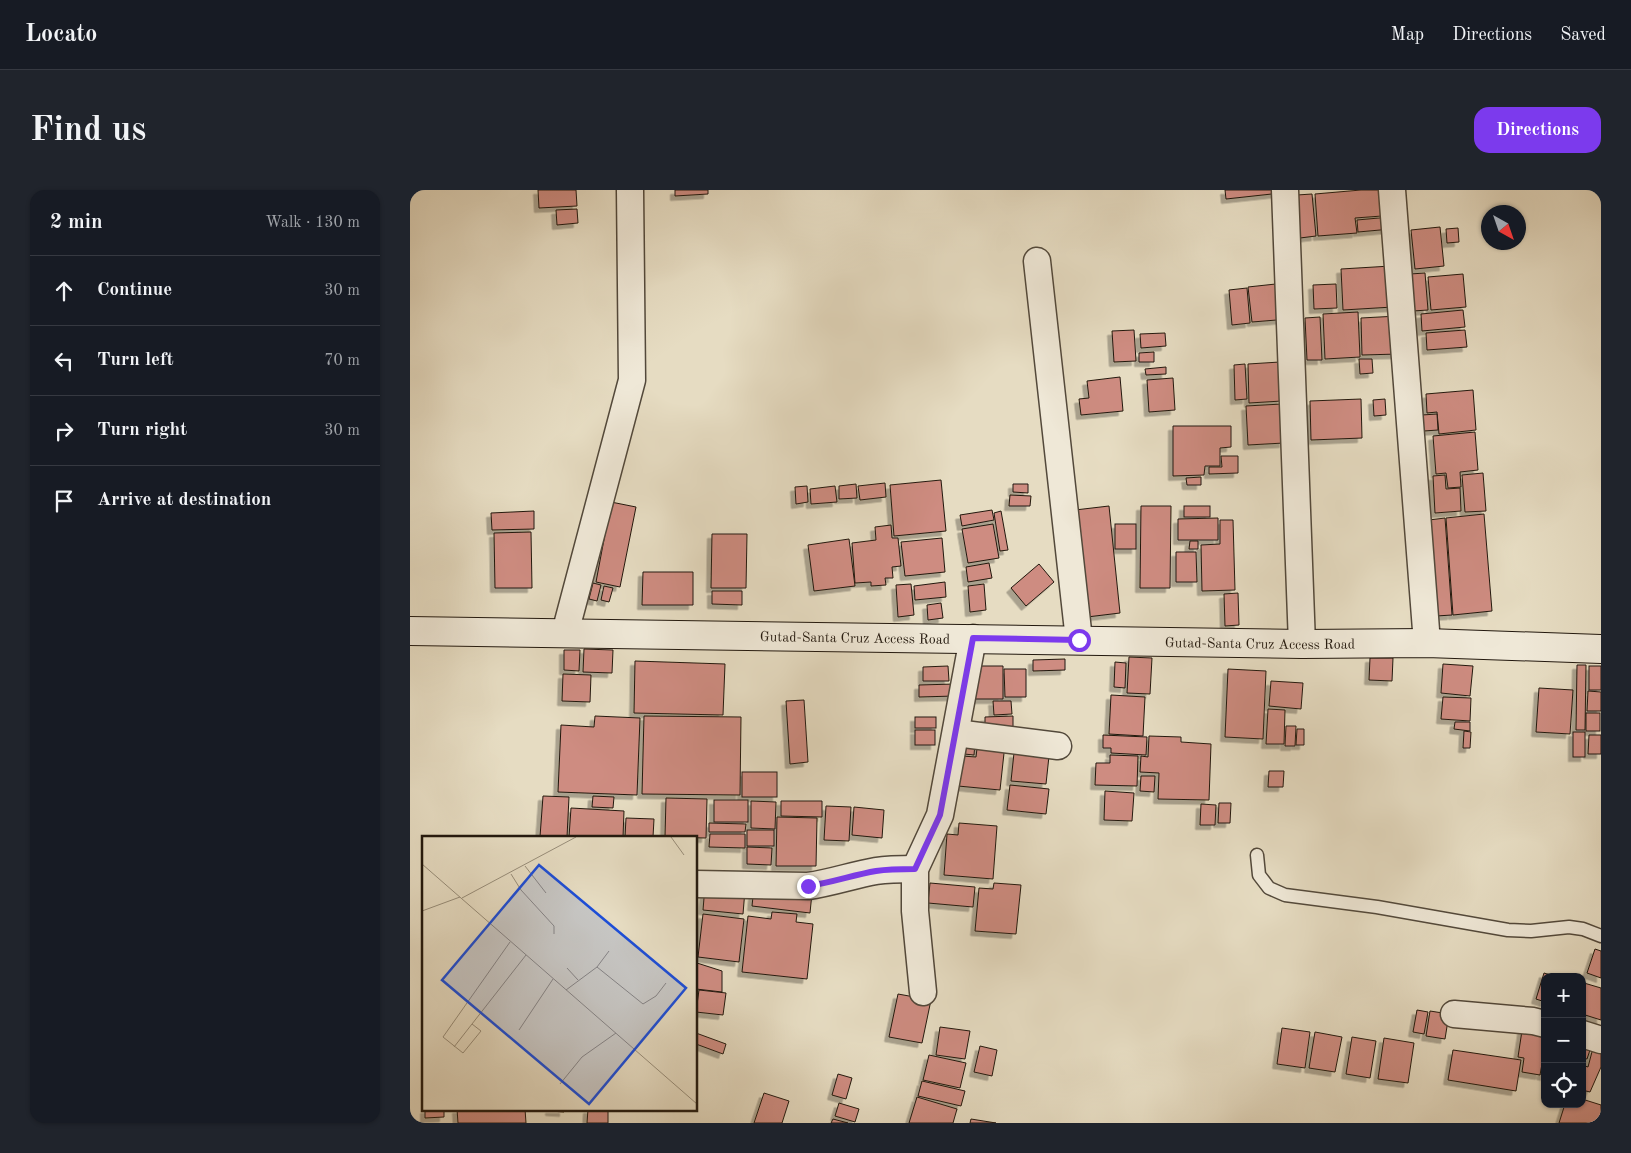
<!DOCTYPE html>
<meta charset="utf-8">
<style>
body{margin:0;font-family:"Old Standard TT",serif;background:#20242c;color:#f1f3f6}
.controls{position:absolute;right:15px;bottom:15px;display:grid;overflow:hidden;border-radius:10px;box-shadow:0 1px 4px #0004}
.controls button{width:45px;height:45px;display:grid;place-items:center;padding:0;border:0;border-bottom:1px solid #363941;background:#171b24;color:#f1f3f6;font:25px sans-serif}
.compass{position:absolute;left:1071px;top:15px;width:45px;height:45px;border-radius:50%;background:#171b24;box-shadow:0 1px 4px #0004;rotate:140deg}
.stop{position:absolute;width:15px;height:15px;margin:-11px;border:4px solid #7c3aed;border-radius:50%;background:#fff}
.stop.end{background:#7c3aed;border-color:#fff;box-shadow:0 1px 5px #0008}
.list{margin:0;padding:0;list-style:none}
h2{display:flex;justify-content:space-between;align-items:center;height:65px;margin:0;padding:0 20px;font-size:21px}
h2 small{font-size:16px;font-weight:400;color:#9ea1a6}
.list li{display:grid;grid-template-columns:32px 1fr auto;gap:15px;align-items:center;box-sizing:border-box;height:70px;padding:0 20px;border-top:1px solid #363941}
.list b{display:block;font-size:19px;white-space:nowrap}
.list em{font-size:16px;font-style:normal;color:#9ea1a6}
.icon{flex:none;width:28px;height:28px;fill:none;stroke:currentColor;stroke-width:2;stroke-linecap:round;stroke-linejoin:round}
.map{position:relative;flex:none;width:1191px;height:933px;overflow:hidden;border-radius:15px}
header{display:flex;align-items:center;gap:30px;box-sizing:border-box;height:70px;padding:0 25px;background:#171b24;border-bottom:1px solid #363941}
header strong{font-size:24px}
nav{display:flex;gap:28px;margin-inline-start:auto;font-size:18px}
.intro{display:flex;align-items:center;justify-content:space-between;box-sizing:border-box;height:120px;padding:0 30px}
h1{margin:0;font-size:35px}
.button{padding:12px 22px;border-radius:15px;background:#7c3aed;color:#fff;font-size:18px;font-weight:700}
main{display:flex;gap:30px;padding:0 30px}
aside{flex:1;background:#171b24;border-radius:15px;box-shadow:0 1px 4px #0004}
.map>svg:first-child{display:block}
.building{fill:#ce8c81;stroke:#22180e;filter:url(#shadow)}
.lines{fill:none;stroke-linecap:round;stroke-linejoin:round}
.lane-casing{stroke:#53493b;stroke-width:15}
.street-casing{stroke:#53493b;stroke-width:29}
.secondary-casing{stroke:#22180e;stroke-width:30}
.lane{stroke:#efe8d7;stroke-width:12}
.street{stroke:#efe8d7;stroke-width:26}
.secondary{stroke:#efe8d7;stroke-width:28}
.route{stroke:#7c3aed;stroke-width:6}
.labels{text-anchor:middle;stroke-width:5;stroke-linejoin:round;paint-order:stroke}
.street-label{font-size:14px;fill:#22180e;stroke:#efe8d7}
.inset-road{fill:none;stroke:#988e7a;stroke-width:1}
.view{fill:#1d4ed8;fill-opacity:0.15;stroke:#1d4ed8;stroke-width:2.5}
.inset-edge{fill:none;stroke:#22180e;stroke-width:2.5}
</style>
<header>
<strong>Locato</strong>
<nav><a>Map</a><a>Directions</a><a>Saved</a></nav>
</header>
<div class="intro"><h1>Find us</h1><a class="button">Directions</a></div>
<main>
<aside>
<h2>2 min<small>Walk · 130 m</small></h2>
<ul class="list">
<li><svg class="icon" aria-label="ahead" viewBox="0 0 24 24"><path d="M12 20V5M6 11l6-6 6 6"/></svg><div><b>Continue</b></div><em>30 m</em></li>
<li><svg class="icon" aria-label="left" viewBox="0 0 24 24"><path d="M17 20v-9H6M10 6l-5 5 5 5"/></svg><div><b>Turn left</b></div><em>70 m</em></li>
<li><svg class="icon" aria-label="right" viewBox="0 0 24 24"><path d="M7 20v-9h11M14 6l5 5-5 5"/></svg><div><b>Turn right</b></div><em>30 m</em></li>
<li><svg class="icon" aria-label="arrive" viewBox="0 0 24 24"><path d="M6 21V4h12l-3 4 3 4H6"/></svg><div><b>Arrive at destination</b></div></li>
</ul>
</aside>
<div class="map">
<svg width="1191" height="933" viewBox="0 0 1191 933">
<defs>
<filter id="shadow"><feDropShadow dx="-4.5" dy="4.5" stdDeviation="0" flood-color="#0004"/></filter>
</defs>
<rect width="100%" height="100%" fill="#e6dcc2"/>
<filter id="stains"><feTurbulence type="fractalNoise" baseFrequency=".004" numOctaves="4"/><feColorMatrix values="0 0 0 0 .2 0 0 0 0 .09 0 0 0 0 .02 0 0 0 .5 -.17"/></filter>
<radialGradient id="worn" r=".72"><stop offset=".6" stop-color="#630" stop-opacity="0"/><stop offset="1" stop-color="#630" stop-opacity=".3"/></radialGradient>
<g class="building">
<path d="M128,0H166L167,16L129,18Z"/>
<path d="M265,0H298V4L265,6Z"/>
<path d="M815,0H870L871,3L816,9Z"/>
<path d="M951,0H970L972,26L945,28L947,43L908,46L905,4Z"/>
<path d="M902,4L906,46L890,48L887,5Z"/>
<path d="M167,19L168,33L147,35L146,20Z"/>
<path d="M980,27L981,39L948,42L947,30Z"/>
<path d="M1030,37L1034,76L1005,79L1001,40Z"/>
<path d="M1048,38L1049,52L1037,53L1036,39Z"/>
<path d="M981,76L983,117L933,120L931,79Z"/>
<path d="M1015,83L1018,120L1003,121L1000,84Z"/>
<path d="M1053,84L1056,117L1021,120L1018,87Z"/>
<path d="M875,93L879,129L842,132L838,97Z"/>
<path d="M926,94L927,118L904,119L903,95Z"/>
<path d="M837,98L840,133L822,135L819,100Z"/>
<path d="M1053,120L1055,137L1012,141L1011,124Z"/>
<path d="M948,122L950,167L915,169L913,124Z"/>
<path d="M988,126L989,164L952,165L951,128Z"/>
<path d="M910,127L912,170H897L895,128Z"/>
<path d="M724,140L726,171L704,172L702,141Z"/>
<path d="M1055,140L1057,157L1017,160L1016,143Z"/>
<path d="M755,143L756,156L731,158L730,144Z"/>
<path d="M744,162V172H729V163Z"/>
<path d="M949,169H962L963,183L950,184Z"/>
<path d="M870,172L872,211L839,213L838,174Z"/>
<path d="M835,174L837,209L825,210L824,175Z"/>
<path d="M756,177V184L736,185L735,179Z"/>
<path d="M710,187L713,221L671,225L669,209L679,208L677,191Z"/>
<path d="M763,188L765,220L739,222L737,190Z"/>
<path d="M1063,200L1066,240L1029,244L1027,222L1017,223L1016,204Z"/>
<path d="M951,209L952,248L901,250L900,211Z"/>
<path d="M975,209L976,225L964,226L963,210Z"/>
<path d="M872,214L874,253L838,255L836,216Z"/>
<path d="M1027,224L1028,240L1014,241L1012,225Z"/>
<path d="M763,236H821V257L810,258V276H795L794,285L763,286Z"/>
<path d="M1065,242L1068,280L1050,282L1051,297L1038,298L1036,283L1026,284L1023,246Z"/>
<path d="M811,266H828V283L799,284V277H812Z"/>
<path d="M1073,283L1076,321L1055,322L1052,285Z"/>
<path d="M1035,285L1036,299L1050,298L1051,321L1025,323L1023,286Z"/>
<path d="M791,287V295H777L776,288Z"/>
<path d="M531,290L536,341L484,346L480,295Z"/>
<path d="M475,293L476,307L450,310L448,296Z"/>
<path d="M446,294L447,308L429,309V296Z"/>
<path d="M603,294H618V303L603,302Z"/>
<path d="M397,296L398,312L386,314L385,297Z"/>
<path d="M425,296L427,312L401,314L400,299Z"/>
<path d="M600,305L621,306L620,316H599Z"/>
<path d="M201,312L226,317L210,397L186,392Z"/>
<path d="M699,316L710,423L677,427L665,320Z"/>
<path d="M731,316H761L760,398H730Z"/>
<rect x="774" y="316" width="26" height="11"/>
<path d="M582,320L584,330L552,336L550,325Z"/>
<path d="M124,321V339L82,340L81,323Z"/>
<path d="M591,321L598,360L590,361L584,323Z"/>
<path d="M1074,324L1082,421L1043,425L1036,328Z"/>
<path d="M808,328V350H768V329Z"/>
<path d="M1035,328L1042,425L1026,426L1019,330Z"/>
<path d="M810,330H823L825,400L792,401L791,355L810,354Z"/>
<path d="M583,334L589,368L558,373L552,339Z"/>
<rect x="705" y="334" width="21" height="25"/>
<path d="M481,335L482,348H488L491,376L482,377L483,388H475L476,395L461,396V392L445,393L442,353L466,350L465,337Z"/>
<path d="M121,342L122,398H85L84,343Z"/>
<path d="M302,344H337L336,398H301Z"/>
<path d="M532,348L535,382L495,386L491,352Z"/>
<path d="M439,349L445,396L404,401L398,355Z"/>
<path d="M780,351H788V359H779Z"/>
<path d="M766,362H786L787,392H766Z"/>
<path d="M579,373L582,388L558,392L556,377Z"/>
<path d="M629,374L644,392L616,416L601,398Z"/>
<path d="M233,382H283V415H232Z"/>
<path d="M535,392L536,407L505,410L504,396Z"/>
<path d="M183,393L191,395L187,411L179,409Z"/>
<path d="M501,394L504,425L488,427L486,395Z"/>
<path d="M574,394L576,420L560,422L558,396Z"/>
<path d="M194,396L203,398L199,412L191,410Z"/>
<path d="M302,401H332V415L302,414Z"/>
<path d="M828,403L829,435L815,436L814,404Z"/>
<path d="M531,413L533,428L518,430L517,415Z"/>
<path d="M174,459L203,460L202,483L173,482Z"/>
<path d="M154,460H170L169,481L154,480Z"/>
<path d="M719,467L742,468L740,504L717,503Z"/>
<path d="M960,468H983L982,491L959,490Z"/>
<path d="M655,469V480L623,481V470Z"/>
<path d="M225,471L315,474L313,525L224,523Z"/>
<path d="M705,472L716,473L715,498L704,497Z"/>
<path d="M1033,474L1063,476L1060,506L1031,503Z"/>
<path d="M1167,475H1176L1175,540H1166Z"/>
<path d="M538,476L539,491H513V477Z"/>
<path d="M563,476H593V509H564Z"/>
<rect x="1179" y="476" width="12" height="24"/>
<path d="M594,479H616V507H595Z"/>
<path d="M818,479L856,481L853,549L815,547Z"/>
<path d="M153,484L181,485L180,512L152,511Z"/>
<path d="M861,491L893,493L891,519L859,516Z"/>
<path d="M545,494V506L509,507V495Z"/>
<path d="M1129,498L1163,500L1160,544L1126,542Z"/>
<path d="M1178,501L1191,502V521H1177Z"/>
<path d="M701,505L735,507L733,546L699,544Z"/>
<path d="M1033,507L1061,508L1060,531L1031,529Z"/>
<path d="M394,510L398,572L380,574L376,511Z"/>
<path d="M583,511H601L602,524L584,525Z"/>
<path d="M858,519L875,520L874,554H856Z"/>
<rect x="1176" y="523" width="14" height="18"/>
<path d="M185,526L230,528L227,605L148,602L151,535L184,537Z"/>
<path d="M234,526L331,527L330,605L232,604Z"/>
<path d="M603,526V539H575V527Z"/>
<rect x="505" y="527" width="21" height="11"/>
<path d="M1045,532H1060V541L1044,539Z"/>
<path d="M876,536H886L885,556H875Z"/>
<path d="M887,539H894V555H886Z"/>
<rect x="505" y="540" width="20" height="15"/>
<path d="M1054,541L1061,542L1060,558H1053Z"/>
<rect x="1163" y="542" width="12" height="25"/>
<path d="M693,545L737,547L736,565L701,563V558H693Z"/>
<path d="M1179,545H1191V564H1178Z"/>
<path d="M739,546L771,547V552L801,554L799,610L748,609L749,583L730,582L731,566L738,567Z"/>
<path d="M568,550L595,554L590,600L548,596L552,566L566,567Z"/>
<path d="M555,552L565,553L564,565L554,564Z"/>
<path d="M604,563L639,566L636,594L601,591Z"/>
<path d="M700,565L728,566L727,596L685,595L686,573H700Z"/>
<path d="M859,581H874L873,597H858Z"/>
<rect x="332" y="582" width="35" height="25"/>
<path d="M731,586H745L744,602L730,601Z"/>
<path d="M600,595L639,599L636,624L597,620Z"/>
<path d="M695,601L724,603L722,631L694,630Z"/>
<path d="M133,606L159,607L157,647H130Z"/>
<path d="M183,606L204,607L203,618L182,617Z"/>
<path d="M256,608L297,609L296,648L255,647Z"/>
<rect x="304" y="610" width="34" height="22"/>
<path d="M341,611L366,612L365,639L341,638Z"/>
<path d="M371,611H412V627L371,626Z"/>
<path d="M809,613H821L820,633H808Z"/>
<path d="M791,614L806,615L805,635H790Z"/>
<path d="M416,616L441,617L439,651L414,650Z"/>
<path d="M444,617L474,620L472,648L442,645Z"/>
<path d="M161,618L214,621L213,647H159Z"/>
<path d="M367,627L407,628L406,676H366Z"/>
<path d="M216,628L244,629L243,647H215Z"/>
<path d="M299,633L336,634L335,642H299Z"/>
<path d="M549,633L587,636L583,689L534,685L537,644L548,645Z"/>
<rect x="337" y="640" width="27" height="16"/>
<path d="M300,644H335V658L299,657Z"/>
<path d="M337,657L362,658L361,675L337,674Z"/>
<path d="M520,693L565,697L563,717L518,713Z"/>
<path d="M584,693L611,695L606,744L565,741L569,698L583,699Z"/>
<path d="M295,696L335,700L333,724L293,720Z"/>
<path d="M344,697L402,703L400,723L342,716Z"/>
<path d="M362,722L387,724L386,732L403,734L397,789L332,782L338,726L361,729Z"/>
<path d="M293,724L334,729L329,772L288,767Z"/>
<path d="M1185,759L1191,761V788L1177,783Z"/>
<path d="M287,773L312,781V802L286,799Z"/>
<path d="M1134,783L1147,787H1135V812L1126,809Z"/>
<path d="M1174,793L1191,798V830L1172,824V800Z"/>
<path d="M289,800L316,803L313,825L286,822Z"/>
<path d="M488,804L521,810L512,853L479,847Z"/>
<path d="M1007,820L1018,822L1014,844L1003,842Z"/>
<path d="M1020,821L1039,824L1035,849L1016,846Z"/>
<path d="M1113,834L1135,838V857L1130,885L1112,882L1114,868L1108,867Z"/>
<path d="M530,837L560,841L555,869L526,865Z"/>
<path d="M872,838L900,842L895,878L867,874Z"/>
<path d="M905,842L932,847L925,882L899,878Z"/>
<path d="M286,843L316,854L313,864L286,854Z"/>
<path d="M942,847L966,851L960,888L936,884Z"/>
<path d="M1172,847L1183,851L1177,869L1172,868Z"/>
<path d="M974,848L1004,853L998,893L968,889Z"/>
<path d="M570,856L587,860L582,886L564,882Z"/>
<path d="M1183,858L1191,861V877L1180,902L1172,900V875L1178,877Z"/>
<path d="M1043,860L1111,870L1106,901L1038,890Z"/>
<path d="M519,865L556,873L550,898L513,890Z"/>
<path d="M1134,875H1135V886L1131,885Z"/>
<path d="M428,884L442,888L436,909L422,905Z"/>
<path d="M512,891L555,901L551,916L508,906Z"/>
<path d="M354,903L379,911L372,933H344Z"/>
<path d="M507,907L547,919L543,933H499Z"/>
<path d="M1172,909L1191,915V933H1149L1155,914H1172Z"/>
<path d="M429,913L449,919L445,932L425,926Z"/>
<path d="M15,919H34V927L15,928Z"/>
<path d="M47,919H115L116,933H48Z"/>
<path d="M140,919H154V922L140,921Z"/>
<path d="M178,919L198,920V933H177Z"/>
<path d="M423,929L438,933H421Z"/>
<path d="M561,929L586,933H560Z"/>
</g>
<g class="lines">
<g class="lane-casing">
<path id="lane" d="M847,665L849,685L859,698L875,705L967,717L1098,740L1121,741L1159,737L1173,739L1191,746"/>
</g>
<g class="street-casing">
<g id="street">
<path d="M875,0L892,454"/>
<path d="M982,0L1017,453"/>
<path d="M627,71L669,450"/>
<path d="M155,443L222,190L220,0"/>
<path d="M546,543L648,556"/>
<path d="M286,694L398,696C421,693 443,685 466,681C479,679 492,679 505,679"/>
<path d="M513,802L505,721V679L530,625L563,448"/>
<path d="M1044,824L1123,831L1135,834"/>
<path d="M1172,844L1191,850"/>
</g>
</g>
<g class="secondary-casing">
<g id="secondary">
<path id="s1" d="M0,441L892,454L1017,453L1191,459"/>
</g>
</g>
<use href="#lane" class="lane"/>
<use href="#street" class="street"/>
<use href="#secondary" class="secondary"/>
</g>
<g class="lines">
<path class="route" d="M398,696C421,693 443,685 466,681C479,679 492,679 505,679L530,625L563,448L669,450"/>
</g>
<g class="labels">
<g class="street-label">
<text dy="5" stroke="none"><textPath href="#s1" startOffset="445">Gutad-Santa Cruz Access Road</textPath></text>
<text dy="5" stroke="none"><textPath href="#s1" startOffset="850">Gutad-Santa Cruz Access Road</textPath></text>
</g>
</g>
<g transform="translate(12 646)">
<rect width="275" height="275" fill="#e6dcc2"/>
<path class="inset-road" d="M249,1L262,19M0,28L275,268M103,30L124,57M89,38L99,54L132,90V98M40,62L154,1M0,75L38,61M175,131L221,168L234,160L244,147M145,132L156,144M144,154L175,131L187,115M50,188L59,195L41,217L21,201L88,106M97,194L131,143M32,211L104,119M138,248L160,221L194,197"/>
<path class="view" d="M117,29L264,152L167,268L20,144Z"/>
<rect width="275" height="275" class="inset-edge"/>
</g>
<rect width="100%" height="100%" filter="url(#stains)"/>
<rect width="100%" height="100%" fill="url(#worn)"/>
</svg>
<div class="controls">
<button>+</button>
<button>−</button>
<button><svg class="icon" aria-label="locate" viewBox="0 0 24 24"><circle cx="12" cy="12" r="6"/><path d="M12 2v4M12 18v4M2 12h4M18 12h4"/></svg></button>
</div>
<svg class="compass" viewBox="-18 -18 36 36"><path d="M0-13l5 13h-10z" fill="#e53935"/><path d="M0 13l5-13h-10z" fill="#9ea1a6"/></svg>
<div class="stop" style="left:669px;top:450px"></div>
<div class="stop end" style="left:398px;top:696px"></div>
</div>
</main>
